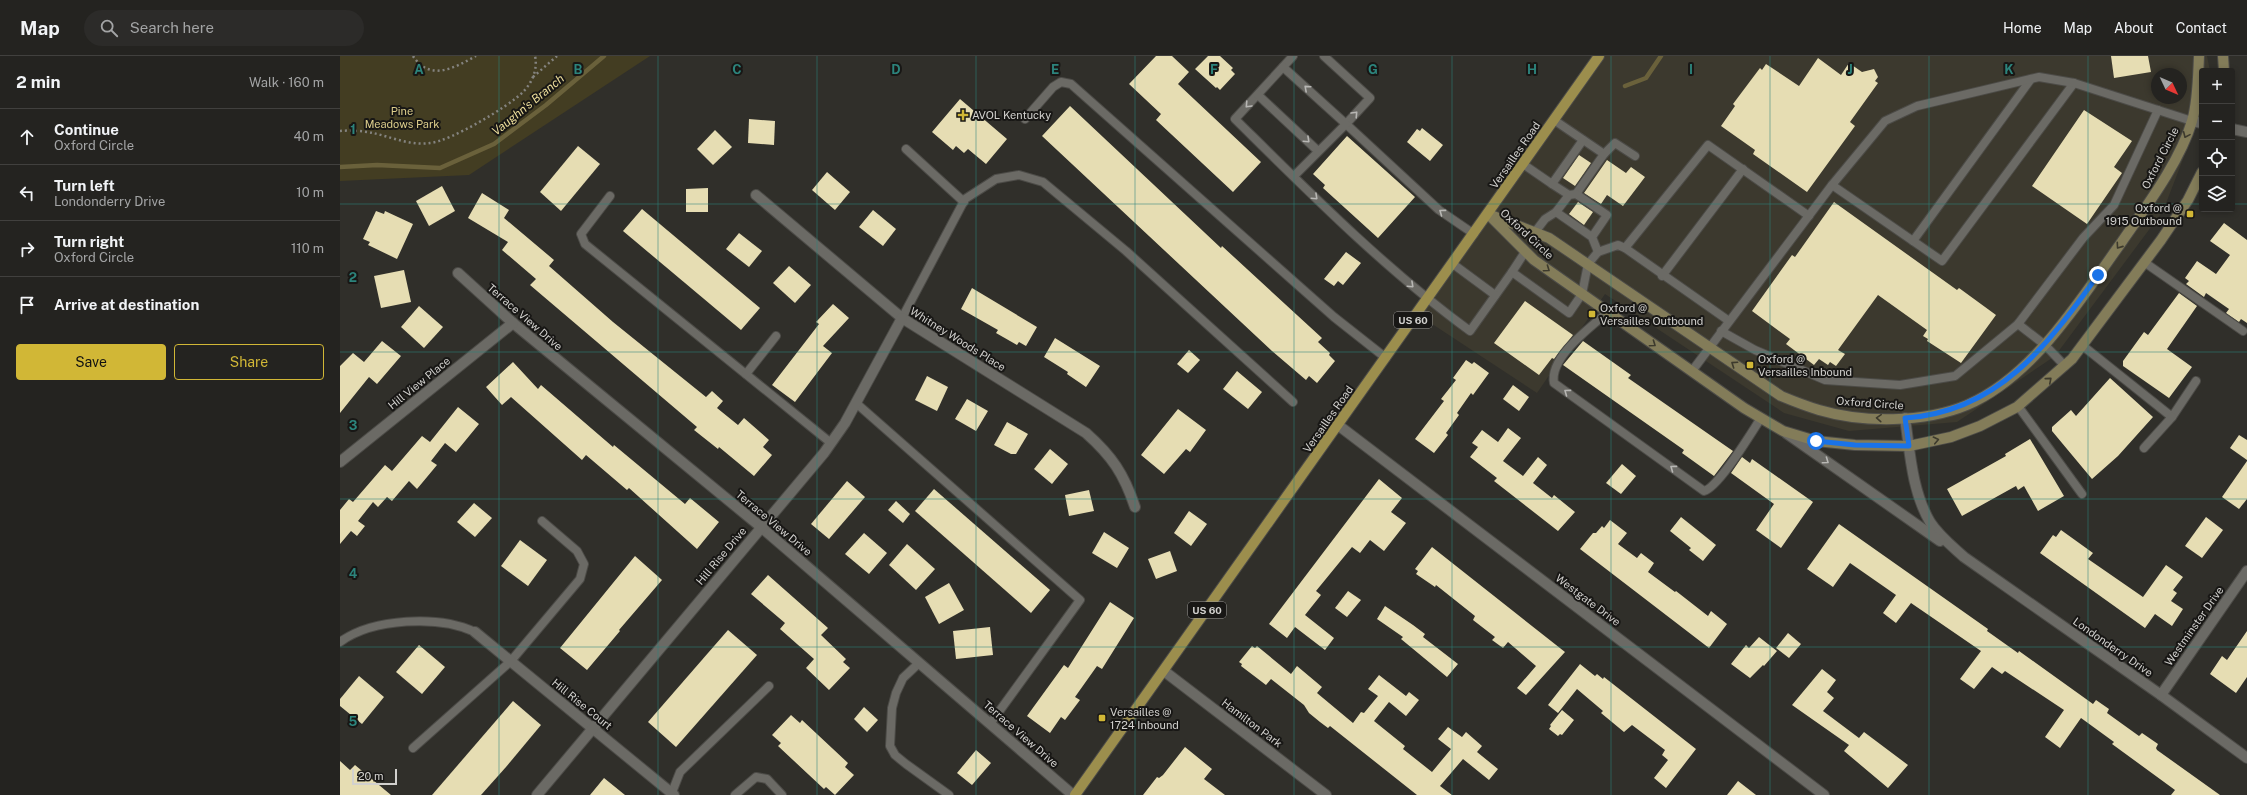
<!DOCTYPE html>
<meta charset="utf-8">
<style>
body{margin:0;font-family:"Public Sans",sans-serif;background:#2c2b29;color:#f1f3f6}
.controls{position:absolute;right:12px;top:12px;display:grid;overflow:hidden;border-radius:4px;box-shadow:0 2px 6px #0003}
.controls button{width:36px;height:36px;display:grid;place-items:center;padding:0;border:0;border-bottom:1px solid #41403e;background:#242320;color:#f1f3f6;font:20px sans-serif}
.compass{position:absolute;left:1811px;top:12px;width:36px;height:36px;border-radius:50%;background:#242320;box-shadow:0 2px 6px #0003;rotate:134deg}
.scale{position:absolute;left:12px;bottom:10px;width:45px;box-sizing:border-box;padding-left:4px;border:2px solid #d2d1ce;border-top:0;font-size:11px;line-height:14px;white-space:nowrap;color:#d2d1ce;-webkit-text-stroke:3px #181715;paint-order:stroke}
.stop{position:absolute;width:12px;height:12px;margin:-9px;border:3px solid #1a73e8;border-radius:50%;background:#fff}
.stop.end{background:#1a73e8;border-color:#fff;box-shadow:0 1px 4px #0008}
.list{margin:0;padding:0;list-style:none}
h2{display:flex;justify-content:space-between;align-items:center;height:52px;margin:0;padding:0 16px;font-size:17px}
h2 small{font-size:13px;font-weight:400;color:#a3a4a5}
.list li{display:grid;grid-template-columns:26px 1fr auto;gap:12px;align-items:center;box-sizing:border-box;height:56px;padding:0 16px;border-top:1px solid #41403e}
.list b{display:block;font-size:15px;white-space:nowrap}
.list p{margin:0;font-size:13px;white-space:nowrap;color:#a3a4a5}
.list em{font-size:13px;font-style:normal;color:#a3a4a5}
.actions{display:flex;gap:8px;padding:12px 16px}
.actions a{flex:1;padding:9px 0;border:1px solid #d1b736;border-radius:4px;text-align:center;font-size:14px;color:#d1b736}
.actions .main{background:#d1b736;color:#111}
.icon{flex:none;width:22px;height:22px;fill:none;stroke:currentColor;stroke-width:2;stroke-linecap:round;stroke-linejoin:round}
.map{position:relative;flex:none;width:1907px;height:739px;overflow:hidden}
header{display:flex;align-items:center;gap:24px;box-sizing:border-box;height:56px;padding:0 20px;background:#242320;border-bottom:1px solid #41403e}
header strong{font-size:19px}
nav{display:flex;gap:22px;margin-inline-start:auto;font-size:14px}
.search{width:280px;height:36px;background:#2c2b29;display:flex;align-items:center;gap:10px;box-sizing:border-box;padding:0 14px;border-radius:22px;color:#a3a4a5;font-size:15px}
main{display:flex}
aside{flex:1;background:#242320}
.map>svg:first-child{display:block}
.built{fill:#3c392e;fill-rule:evenodd}
.green{fill:#433d22}
.lines{fill:none;stroke-linecap:round;stroke-linejoin:round}
.stream{stroke:#6a613b;stroke-width:4.5}
.building{fill:#e6ddb3}
.lane-casing{stroke:#4c4b47;stroke-width:10}
.street-casing{stroke:#4c4b47;stroke-width:12}
.secondary-casing{stroke:#4c4b47;stroke-width:12}
.primary-casing{stroke:#4c4b47;stroke-width:12}
.path{stroke:#84837f;stroke-width:2.5;stroke-dasharray:2 3;stroke-linecap:butt}
.lane{stroke:#6b6a65;stroke-width:8}
.street{stroke:#6b6a65;stroke-width:10}
.secondary{stroke:#837c59;stroke-width:10}
.primary{stroke:#9c8e4d;stroke-width:10}
.oneway{stroke:#b8b7b4}
.oneway2{stroke:#3d3a2d}
.route{stroke:#1a73e8;stroke-width:5}
.grid{fill:none;stroke:#2c847c;stroke-width:1;stroke-opacity:0.55}
.poi-dot{fill:#d1b736;stroke:#181715;stroke-width:1.5}
.labels{text-anchor:middle;stroke-width:4;stroke-linejoin:round;paint-order:stroke}
.shield{fill:#181715;stroke:#9a9996;stroke-width:1}
.shield-label{font-size:10px;font-weight:bold;fill:#d2d1ce}
.park-label{font-size:11px;fill:#dccd8b;stroke:#181715}
.poi-label{font-size:11px;fill:#d2d1ce;stroke:#181715;text-anchor:start}
.street-label{font-size:11px;fill:#d2d1ce;stroke:#181715}
.water-label{font-size:12px;font-style:italic;fill:#edde9b;stroke:#181715}
.grid-label{font-size:13px;text-anchor:middle;font-weight:bold;fill:#2c847c;stroke:#181715;stroke-width:4;stroke-linejoin:round;paint-order:stroke}
</style>
<header>
<strong>Map</strong>
<div class="search"><svg class="icon" aria-label="search" viewBox="0 0 24 24"><circle cx="10" cy="10" r="6"/><path d="M15 15l6 6"/></svg>Search here</div>
<nav><a>Home</a><a>Map</a><a>About</a><a>Contact</a></nav>
</header>
<main>
<aside>
<h2>2 min<small>Walk · 160 m</small></h2>
<ul class="list">
<li><svg class="icon" aria-label="ahead" viewBox="0 0 24 24"><path d="M12 20V5M6 11l6-6 6 6"/></svg><div><b>Continue</b><p>Oxford Circle</p></div><em>40 m</em></li>
<li><svg class="icon" aria-label="left" viewBox="0 0 24 24"><path d="M17 20v-9H6M10 6l-5 5 5 5"/></svg><div><b>Turn left</b><p>Londonderry Drive</p></div><em>10 m</em></li>
<li><svg class="icon" aria-label="right" viewBox="0 0 24 24"><path d="M7 20v-9h11M14 6l5 5-5 5"/></svg><div><b>Turn right</b><p>Oxford Circle</p></div><em>110 m</em></li>
<li><svg class="icon" aria-label="arrive" viewBox="0 0 24 24"><path d="M6 21V4h12l-3 4 3 4H6"/></svg><div><b>Arrive at destination</b></div></li>
</ul>
<div class="actions"><a class="main">Save</a><a>Share</a></div>
</aside>
<div class="map">
<svg width="1907" height="739" viewBox="0 0 1907 739">
<rect width="100%" height="100%" fill="#302f2a"/>
<path class="built" d="M1259,0H1867L1870,15H1862V54L1823,155L1715,300L1617,366L1509,375L1444,357L1265,238L1197,337L1077,258ZM1817,18H1841V42H1817Z"/>
<path class="green" d="M0,0H310L129,119L0,125Z"/>
<g class="lines">
<g class="stream">
<path d="M1285,30L1306,22L1321,0"/>
<path d="M0,111L37,109L100,112L154,88L206,49L264,0"/>
</g>
</g>
<g class="building">
<path d="M816,0H832L849,16L838,28L921,106L893,136L816,64L821,58L789,28Z"/>
<path d="M868,0H880L893,12L891,14L895,18L880,34L877,31L876,32L855,13Z"/>
<path d="M1771,0H1808L1811,16L1774,22Z"/>
<path d="M1478,2L1501,19L1509,7L1522,16L1534,13L1538,21L1535,25L1538,27L1510,66L1515,70L1467,136L1413,98L1415,94L1381,70L1395,50L1393,48L1420,12L1422,14L1426,8L1459,30Z"/>
<path d="M620,43L667,83L646,108L628,93L624,97L616,90L613,94L592,76Z"/>
<path d="M730,50L881,192L882,190L982,282L978,286L990,297L989,299L995,305L977,327L969,320L966,324L932,295L702,80Z"/>
<path d="M1744,54L1792,85L1774,111L1782,117L1747,168L1692,130Z"/>
<path d="M409,63L435,65L434,89L408,87Z"/>
<path d="M1082,72L1103,89L1090,105L1067,86L1077,73L1080,75Z"/>
<path d="M375,74L392,91L373,109L357,93Z"/>
<path d="M1007,80L1075,141L1038,182L983,132L985,129L973,118Z"/>
<path d="M238,90L260,108L221,155L200,136Z"/>
<path d="M1239,99L1251,107L1235,130L1223,122Z"/>
<path d="M1267,104L1286,117L1291,111L1305,121L1283,150L1267,139L1261,148L1244,137Z"/>
<path d="M487,116L510,136L495,154L472,134Z"/>
<path d="M102,130L115,155L89,170L76,145Z"/>
<path d="M368,132V156H346V133Z"/>
<path d="M142,137L169,154L164,162L214,204L209,210L273,266L366,341L372,335L383,345L377,352L398,369L404,362L429,384L423,391L432,399L414,420L379,391L378,393L354,374L357,371L190,229L196,223L162,194L168,186L128,162Z"/>
<path d="M1238,146L1253,156L1244,169L1229,158Z"/>
<path d="M1494,146L1617,234L1619,232L1656,259L1621,307L1587,285L1588,283L1583,280L1587,274L1538,239L1498,294L1505,298L1496,310L1490,306L1488,309L1479,303L1474,309L1446,288L1450,283L1412,255L1452,199L1455,201Z"/>
<path d="M302,153L420,252L401,274L283,175Z"/>
<path d="M533,154L556,173L543,190L519,171Z"/>
<path d="M36,155L44,158L45,155L73,168L57,203L28,189L30,186L23,183Z"/>
<path d="M1884,167L1907,184V267L1901,263L1899,266L1886,257L1889,253L1866,237L1864,241L1846,228L1849,225L1845,222L1857,205L1876,218L1890,199L1870,185Z"/>
<path d="M399,177L422,195L409,211L386,193Z"/>
<path d="M1006,196L1021,207L1003,229L998,225L994,230L984,223Z"/>
<path d="M449,210L471,229L455,247L433,227Z"/>
<path d="M64,214L71,246L41,252L34,220Z"/>
<path d="M632,232L697,271L686,290L679,286L677,289L656,277L658,274L621,253Z"/>
<path d="M1839,237L1857,250L1827,293L1852,311L1829,342L1783,310V305L1804,276L1808,279Z"/>
<path d="M1185,245L1233,279L1214,303L1212,302L1199,319L1154,287Z"/>
<path d="M493,248L509,262L483,290L492,297L455,346L432,329L479,268L476,266Z"/>
<path d="M79,250L103,271L84,292L61,271Z"/>
<path d="M715,282L760,310L746,331L727,318L728,316L704,301Z"/>
<path d="M42,285L61,300L37,328L29,321L0,357V310L13,297L24,306Z"/>
<path d="M1243,285L1291,319L1288,322L1393,395L1374,420L1342,397L1344,394L1223,309Z"/>
<path d="M849,294L860,304L848,317L837,308Z"/>
<path d="M1126,304L1132,308L1134,306L1149,317L1133,339L1131,337L1117,357L1119,359L1106,377L1108,379L1094,397L1075,383L1104,345L1101,343L1116,324L1113,322Z"/>
<path d="M173,306L198,333L201,329L273,391L274,389L345,448L350,442L379,466L357,493L289,432L287,434L246,399L242,404L171,341L162,349L146,331Z"/>
<path d="M897,315L922,336L908,353L883,333Z"/>
<path d="M587,320L608,331L597,355L575,344Z"/>
<path d="M1770,322L1813,361L1778,400L1752,423L1712,375V371L1731,354L1736,360Z"/>
<path d="M1173,329L1189,341L1179,355L1163,343Z"/>
<path d="M627,343L648,355L636,375L615,363Z"/>
<path d="M118,351L139,368L116,396L105,387L91,405L97,409L77,433L69,425L52,445L47,441L38,451L33,446L18,465L25,470L17,480L11,475L0,488V454L9,443L13,446L45,409L52,415L82,380L90,386Z"/>
<path d="M838,353L866,374L850,396L846,393L824,418L801,399Z"/>
<path d="M667,366L688,378L676,398H671L654,389Z"/>
<path d="M1168,372L1181,382L1163,405L1183,420L1198,401L1207,409L1193,427L1212,442L1214,439L1235,456L1218,475L1154,425L1157,422L1130,401L1138,391L1132,387L1142,374L1158,386Z"/>
<path d="M1899,379L1907,384V404L1890,392Z"/>
<path d="M1690,383L1724,440L1698,455L1684,430L1678,434L1676,430L1622,460L1607,433L1666,400L1665,398Z"/>
<path d="M710,393L728,408L712,428L694,413Z"/>
<path d="M1402,401L1410,407L1412,403L1473,446L1441,492L1416,474L1434,448L1391,417Z"/>
<path d="M1907,405V443L1899,453L1882,441Z"/>
<path d="M1282,408L1296,420L1281,438L1266,427Z"/>
<path d="M1039,423L1062,442L1051,456L1066,467L1044,495L1030,484L1020,497L1012,491L976,535L981,539L965,559L994,582L985,594L955,571L947,582L929,568Z"/>
<path d="M507,425L525,441L489,483L471,468Z"/>
<path d="M594,433L710,534L691,557L575,455Z"/>
<path d="M749,434L754,455L729,460L725,439Z"/>
<path d="M556,445L570,458L563,467L548,454Z"/>
<path d="M134,447L152,462L135,481L117,466Z"/>
<path d="M849,455L867,468L851,490L834,477Z"/>
<path d="M1341,461L1376,489L1363,505L1349,494L1351,492L1330,475Z"/>
<path d="M1866,461L1883,474L1862,502L1845,490Z"/>
<path d="M1270,464L1287,477L1278,488L1297,502L1301,497L1314,507L1308,516L1335,536L1336,535L1368,560L1371,555L1387,568L1369,592L1240,493L1253,477H1256L1262,470L1264,472Z"/>
<path d="M1499,468L1648,573L1647,575L1678,597L1679,595L1753,648L1756,644L1769,653L1767,657L1799,680L1802,677L1818,688L1816,692L1817,694L1880,739H1831L1835,734L1772,688L1774,686L1741,662L1720,692L1705,681L1724,654L1665,615L1662,618L1652,611L1634,633L1620,623L1641,595L1571,547L1556,567L1543,557L1556,539L1510,507L1493,531L1467,513Z"/>
<path d="M1721,474L1753,497L1748,503L1803,541L1826,509L1843,521L1833,534L1837,537L1831,545L1843,553L1832,570L1815,558L1805,572L1700,497L1713,479L1716,481Z"/>
<path d="M764,476L789,492L777,512L752,497Z"/>
<path d="M524,477L547,497L529,518L505,498Z"/>
<path d="M180,484L207,504L188,530L161,510Z"/>
<path d="M567,488L595,513L576,534L549,509Z"/>
<path d="M1092,491L1225,596L1186,639L1177,632L1196,610L1168,586L1163,592L1152,584L1155,581L1133,564L1135,560L1096,529L1095,531L1076,518L1078,515L1075,513Z"/>
<path d="M830,495L837,515L816,523L808,503Z"/>
<path d="M295,500L322,524L279,574L280,575L247,614L220,592Z"/>
<path d="M428,519L488,572L481,579L506,603L503,606L510,612L489,634L466,612L474,603L440,573L445,567L411,538Z"/>
<path d="M609,527L624,554L599,568L585,541Z"/>
<path d="M1008,535L1021,544L1007,561L995,552Z"/>
<path d="M770,546L794,562L762,613L757,610L735,641L740,644L725,664L721,661L710,677L687,660L724,609L728,612Z"/>
<path d="M1045,550L1073,569L1085,578L1083,581L1118,608L1107,621L1061,583L1063,581L1037,563Z"/>
<path d="M650,571L653,599L616,603L613,575Z"/>
<path d="M388,574L417,599L336,691L308,666Z"/>
<path d="M1907,575V621L1896,637L1870,618L1882,600L1887,604Z"/>
<path d="M1448,577L1461,588L1449,602L1436,592Z"/>
<path d="M1419,581L1437,595L1424,610L1423,609L1410,622L1391,608L1406,589L1409,592Z"/>
<path d="M79,589L105,611L82,638L56,616Z"/>
<path d="M912,590L915,592L917,590L951,618L957,610L982,631L977,637L1013,667L1021,656L1024,657L1038,640L1028,633L1039,619L1066,640L1069,636L1079,644L1066,660L1049,646L1034,665L1065,690L1063,693L1092,716L1111,693L1098,683L1108,671L1122,681L1126,676L1142,690L1137,696L1158,713L1149,724L1123,703L1100,730L1112,739H1077L990,670L988,672L980,666L969,657L964,649L931,623L926,629L901,610L902,608L899,606Z"/>
<path d="M1240,608L1255,620L1257,618L1263,623L1264,621L1356,693L1326,732L1314,722L1328,704L1322,699L1325,694L1292,669L1284,676L1261,657L1263,655L1237,633L1218,657L1208,649Z"/>
<path d="M1482,613L1496,624L1487,636L1494,642L1483,655L1519,682L1524,676L1568,709L1548,732L1504,695L1509,689L1452,649Z"/>
<path d="M19,620L44,641L22,668L0,650V643Z"/>
<path d="M173,645L201,669L166,711L141,739H92Z"/>
<path d="M524,651L538,664L527,676L514,663Z"/>
<path d="M1222,654L1234,664L1222,679L1220,678L1218,680L1209,673L1211,670L1210,669Z"/>
<path d="M451,659L460,667L462,664L508,707L505,711L514,719L495,739L486,731L484,733L438,690L441,687L432,679Z"/>
<path d="M845,691L872,713L864,723L885,739H803L817,721L819,722L823,719Z"/>
<path d="M636,694L651,707L632,729L617,717Z"/>
<path d="M0,705L10,714L15,709L51,739H0Z"/>
<path d="M264,722L285,739H250Z"/>
<path d="M1398,725L1416,739H1387Z"/>
</g>
<g class="lines">
<g class="lane-casing">
<g id="lane">
<path d="M953,0L895,63C970,137 1045,213 1130,275L1172,216"/>
<path d="M984,0L1030,42L1006,68L1099,154L1134,178"/>
<path d="M943,11L1006,68L954,120"/>
<path d="M918,39L978,95"/>
<path d="M685,63L713,31L721,26L731,28L994,261L1046,302"/>
<path d="M1214,64L1264,98L1236,138"/>
<path d="M566,93L624,146"/>
<path d="M1264,98L1275,87L1295,100"/>
<path d="M1183,108L1212,128L1243,84"/>
<path d="M1212,128L1229,139"/>
<path d="M1492,129L1602,205L1734,27"/>
<path d="M270,140L241,178L245,188L491,387"/>
<path d="M1195,176L1205,163L1216,156"/>
<path d="M1252,181L1216,156L1229,139L1236,138L1267,159L1252,181L1258,196"/>
<path d="M1573,185L1691,23"/>
<path d="M1185,196L1172,216L1229,257L1242,238L1248,208L1258,196L1278,189L1285,192"/>
<path d="M1804,206L1903,275"/>
<path d="M1113,208L1155,239"/>
<path d="M1322,220L1403,113"/>
<path d="M1268,256C1251,271 1209,301 1214,327L1364,435C1379,431 1411,377 1421,362"/>
<path d="M562,262L625,143L656,123L679,119L703,126L786,195L953,346"/>
<path d="M1389,265L1285,192L1368,89L1469,160"/>
<path d="M1678,268L1705,289L1725,310"/>
<path d="M1381,275L1415,294L1485,324L1560,329L1615,320L1678,268L1743,182L1774,149L1818,54"/>
<path d="M1743,290L1832,361L1856,325"/>
<path d="M1352,315L1492,129L1545,65L1577,50L1699,21L1734,27L1852,65"/>
<path d="M406,318L436,280"/>
<path d="M516,347L740,544L650,668"/>
<path d="M1678,350L1742,438"/>
<path d="M1804,392L1832,361"/>
<path d="M0,586C33,562 99,559 135,576"/>
<path d="M579,607L563,622L556,637L552,652L550,690L555,699L566,708L609,739"/>
<path d="M73,692L171,605L240,523L244,508L237,495L202,465"/>
<path d="M331,739L340,716L429,630"/>
<path d="M395,739L416,721L427,723L442,739"/>
</g>
</g>
<g class="street-casing">
<g id="street">
<path d="M1852,65L1862,67"/>
<path d="M1892,73L1907,76"/>
<path d="M416,139L562,262L746,377C772,400 784,418 795,451"/>
<path d="M118,217L173,267L421,471L733,739"/>
<path d="M1565,362C1570,397 1572,435 1590,466C1599,480 1612,490 1624,501L1821,639L1907,702"/>
<path d="M998,369L1484,739"/>
<path d="M1446,377L1600,485"/>
<path d="M0,406L173,267"/>
<path d="M135,576L334,739"/>
<path d="M824,615L986,739"/>
<path d="M1821,639L1907,515"/>
<path d="M197,739L484,397L505,367L562,262"/>
</g>
</g>
<g class="secondary-casing">
<g id="secondary">
<path d="M1883,0L1884,15"/>
<path d="M1148,158L1209,182L1441,340C1453,345 1466,350 1479,354C1523,367 1584,367 1627,349C1694,320 1740,244 1781,187C1805,152 1840,106 1852,65C1858,45 1858,21 1859,0"/>
<path d="M1151,161L1194,204L1404,352L1443,375L1476,385L1515,389L1569,390L1611,381L1640,370L1677,351L1732,303L1821,184L1848,144L1862,116"/>
</g>
</g>
<g class="primary-casing">
<path id="primary" d="M735,739L1259,0"/>
</g>
<g class="path">
<path d="M73,0C90,26 114,12 136,0"/>
<path d="M193,21L217,0"/>
<path d="M0,75C10,74 24,75 33,77C51,81 71,90 90,87C111,85 168,51 183,36C192,27 198,13 195,0"/>
</g>
<use href="#lane" class="lane"/>
<use href="#street" class="street"/>
<use href="#secondary" class="secondary"/>
<use href="#primary" class="primary"/>
</g>
<defs><path id="oneway-chevron" d="M-2-3.5L2.5 0L-2 3.5" fill="none" stroke-width="1.6" stroke-linecap="round" stroke-linejoin="round"/></defs>
<g class="oneway">
<use href="#oneway-chevron" transform="translate(967 32) rotate(-138)"/>
<use href="#oneway-chevron" transform="translate(908 49) rotate(133)"/>
<use href="#oneway-chevron" transform="translate(1015 58) rotate(-47)"/>
<use href="#oneway-chevron" transform="translate(967 84) rotate(43)"/>
<use href="#oneway-chevron" transform="translate(975 141) rotate(43)"/>
<use href="#oneway-chevron" transform="translate(1102 156) rotate(-144)"/>
<use href="#oneway-chevron" transform="translate(1071 229) rotate(43)"/>
<use href="#oneway-chevron" transform="translate(1227 336) rotate(-144)"/>
<use href="#oneway-chevron" transform="translate(1486 405) rotate(35)"/>
<use href="#oneway-chevron" transform="translate(1333 412) rotate(-144)"/>
</g>
<g class="oneway2">
<use href="#oneway-chevron" transform="translate(1846 79) rotate(114)"/>
<use href="#oneway-chevron" transform="translate(1779 190) rotate(125)"/>
<use href="#oneway-chevron" transform="translate(1207 213) rotate(35)"/>
<use href="#oneway-chevron" transform="translate(1313 288) rotate(35)"/>
<use href="#oneway-chevron" transform="translate(1394 308) rotate(-146)"/>
<use href="#oneway-chevron" transform="translate(1709 324) rotate(-41)"/>
<use href="#oneway-chevron" transform="translate(1539 362) rotate(-176)"/>
<use href="#oneway-chevron" transform="translate(1596 384) rotate(-12)"/>
</g>
<g class="lines">
<path class="route" d="M1476,385L1515,389L1569,390L1565,362C1658,356 1708,289 1758,219"/>
</g>
<path class="grid" d="M159,0V739M318,0V739M477,0V739M636,0V739M795,0V739M954,0V739M1112,0V739M1271,0V739M1430,0V739M1589,0V739M1748,0V739M0,148H1862M1892,148H1907M0,296H1907M0,443H1907M0,591H1907"/>
<g class="poi-dot">
<path d="M621 53h4v4h4v4h-4v4h-4v-4h-4v-4h4z"/>
<rect x="1846" y="154" width="8" height="8" rx="2"/>
<rect x="1248" y="254" width="8" height="8" rx="2"/>
<rect x="1406" y="305" width="8" height="8" rx="2"/>
<rect x="758" y="658" width="8" height="8" rx="2"/>
</g>
<g class="labels">
<g class="shield">
<rect x="1054" y="256" width="38" height="16" rx="3"/>
<rect x="848" y="546" width="38" height="16" rx="3"/>
</g>
<g class="shield-label">
<text x="1073" y="268">US 60</text>
<text x="867" y="558">US 60</text>
</g>
<g class="park-label">
<text x="62" y="59">Pine<tspan x="62" dy="13">Meadows Park</tspan></text>
</g>
<g class="poi-label">
<text x="632" y="63">AVOL Kentucky</text>
<text x="1842" y="156" text-anchor="end">Oxford @<tspan x="1842" dy="13">1915 Outbound</tspan></text>
<text x="1260" y="256">Oxford @<tspan x="1260" dy="13">Versailles Outbound</tspan></text>
<text x="1418" y="307">Oxford @<tspan x="1418" dy="13">Versailles Inbound</tspan></text>
<text x="770" y="660">Versailles @<tspan x="770" dy="13">1724 Inbound</tspan></text>
</g>
<g class="street-label">
<text transform="translate(1175 99) rotate(-55)" y="4">Versailles Road</text>
<text transform="translate(1820 102) rotate(-63)" y="4">Oxford Circle</text>
<text transform="translate(1187 178) rotate(43)" y="4">Oxford Circle</text>
<text transform="translate(185 261) rotate(41)" y="4">Terrace View Drive</text>
<text transform="translate(618 283) rotate(32)" y="4">Whitney Woods Place</text>
<text transform="translate(79 327) rotate(-39)" y="4">Hill View Place</text>
<text transform="translate(1530 347) rotate(4)" y="4">Oxford Circle</text>
<text transform="translate(988 363) rotate(-55)" y="4">Versailles Road</text>
<text transform="translate(434 467) rotate(40)" y="4">Terrace View Drive</text>
<text transform="translate(381 500) rotate(-50)" y="4">Hill Rise Drive</text>
<text transform="translate(1248 544) rotate(37)" y="4">Westgate Drive</text>
<text transform="translate(1854 570) rotate(-55)" y="4">Westminster Drive</text>
<text transform="translate(1773 591) rotate(35)" y="4">Londonderry Drive</text>
<text transform="translate(242 648) rotate(39)" y="4">Hill Rise Court</text>
<text transform="translate(912 667) rotate(37)" y="4">Hamilton Park</text>
<text transform="translate(681 678) rotate(41)" y="4">Terrace View Drive</text>
</g>
<g class="water-label">
<text transform="translate(188 49) rotate(-39)" y="4">Vaughn's Branch</text>
</g>
</g>
<g class="grid-label">
<text x="79" y="18">A</text>
<text x="238" y="18">B</text>
<text x="397" y="18">C</text>
<text x="556" y="18">D</text>
<text x="715" y="18">E</text>
<text x="874" y="18">F</text>
<text x="1033" y="18">G</text>
<text x="1192" y="18">H</text>
<text x="1351" y="18">I</text>
<text x="1510" y="18">J</text>
<text x="1669" y="18">K</text>
<text x="13" y="78">1</text>
<text x="13" y="226">2</text>
<text x="13" y="374">3</text>
<text x="13" y="522">4</text>
<text x="13" y="670">5</text>
</g>
</svg>
<div class="controls">
<button>+</button>
<button>−</button>
<button><svg class="icon" aria-label="locate" viewBox="0 0 24 24"><circle cx="12" cy="12" r="6"/><path d="M12 2v4M12 18v4M2 12h4M18 12h4"/></svg></button>
<button><svg class="icon" aria-label="layers" viewBox="0 0 24 24"><path d="M12 4l9 5-9 5-9-5zM3 14l9 5 9-5"/></svg></button>
</div>
<svg class="compass" viewBox="-18 -18 36 36"><path d="M0-13l5 13h-10z" fill="#e53935"/><path d="M0 13l5-13h-10z" fill="#a3a4a5"/></svg>
<div class="scale">20 m</div>
<div class="stop" style="left:1476px;top:385px"></div>
<div class="stop end" style="left:1758px;top:219px"></div>
</div>
</main>
